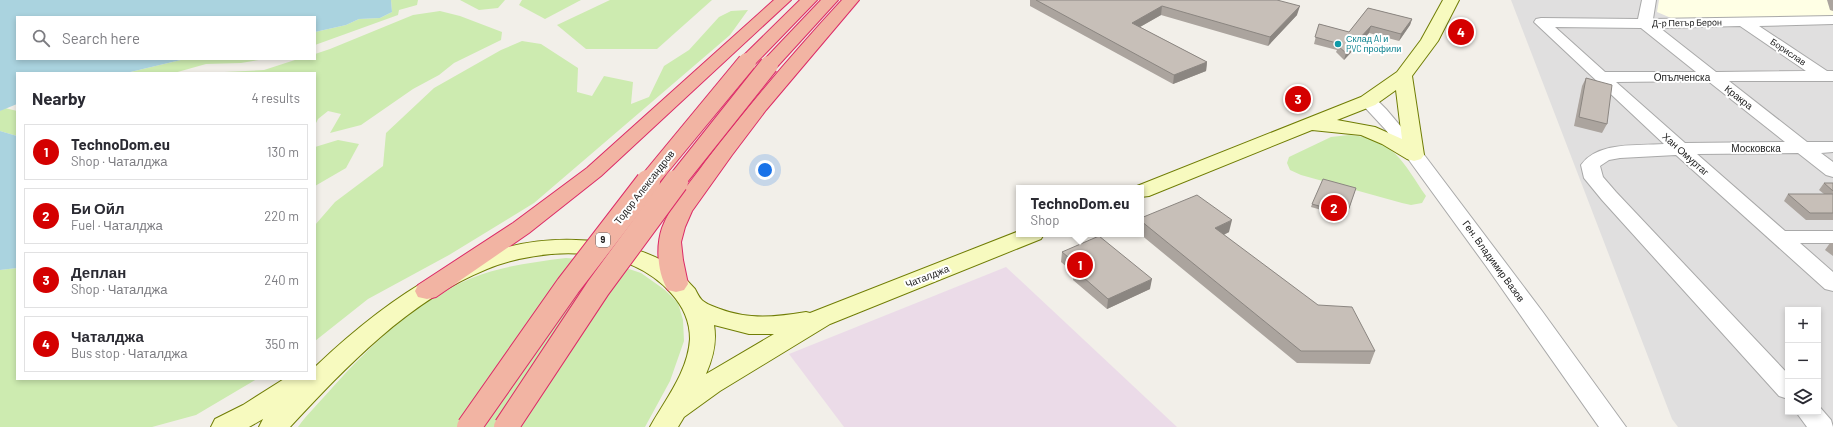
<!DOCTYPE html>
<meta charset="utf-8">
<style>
body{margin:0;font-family:Barlow,sans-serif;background:#f2f2f3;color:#2b2b33}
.controls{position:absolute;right:12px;bottom:12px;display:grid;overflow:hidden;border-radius:0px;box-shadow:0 2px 6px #0003}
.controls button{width:36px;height:36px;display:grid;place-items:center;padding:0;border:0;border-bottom:1px solid #e1e1e2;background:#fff;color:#2b2b33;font:20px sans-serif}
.you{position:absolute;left:765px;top:170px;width:14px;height:14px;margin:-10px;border:3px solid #fff;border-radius:50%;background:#1a73e8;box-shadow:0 0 0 6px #1a73e833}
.badge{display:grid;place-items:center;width:26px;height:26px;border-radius:50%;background:#d40000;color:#fff;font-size:13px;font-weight:700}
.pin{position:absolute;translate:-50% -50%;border:2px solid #fff;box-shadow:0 1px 4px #0006}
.popup{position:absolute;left:1016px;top:185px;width:128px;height:52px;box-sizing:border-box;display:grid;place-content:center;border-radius:0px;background:#fff;filter:drop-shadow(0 1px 3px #0005);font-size:13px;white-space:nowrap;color:#7c7c81}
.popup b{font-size:15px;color:#2b2b33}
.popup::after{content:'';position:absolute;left:50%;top:100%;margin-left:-8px;border:8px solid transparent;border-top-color:#fff}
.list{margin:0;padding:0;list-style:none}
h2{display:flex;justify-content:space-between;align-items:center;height:52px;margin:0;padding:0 16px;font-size:17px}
h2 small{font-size:13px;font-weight:400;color:#7c7c81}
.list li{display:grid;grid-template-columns:26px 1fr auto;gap:12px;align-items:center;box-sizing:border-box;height:56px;margin:0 8px 8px;padding:0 8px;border:1px solid #e1e1e2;border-radius:0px}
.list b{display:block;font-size:15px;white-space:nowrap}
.list p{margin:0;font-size:13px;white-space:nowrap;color:#7c7c81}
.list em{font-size:13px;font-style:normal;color:#7c7c81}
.icon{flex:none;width:22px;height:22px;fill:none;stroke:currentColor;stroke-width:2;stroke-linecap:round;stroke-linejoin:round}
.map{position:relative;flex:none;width:1833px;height:427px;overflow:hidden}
.search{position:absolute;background:#fff;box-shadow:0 2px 6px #0003;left:16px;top:16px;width:300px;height:44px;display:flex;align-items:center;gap:10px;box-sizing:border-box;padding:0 14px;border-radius:0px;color:#7c7c81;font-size:15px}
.panel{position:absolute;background:#fff;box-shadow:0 2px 6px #0003;left:16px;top:72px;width:300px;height:308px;border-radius:0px}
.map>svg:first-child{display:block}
.residential{fill:#e0dfdf;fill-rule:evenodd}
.industrial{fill:#ebdbe8}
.education{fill:#ffffe5}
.grass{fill:#cdebb0}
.water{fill:#aad3df}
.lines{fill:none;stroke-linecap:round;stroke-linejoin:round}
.minor-casing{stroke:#a9a9a9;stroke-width:2}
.secondary-casing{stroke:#707d05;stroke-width:2}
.trunk-casing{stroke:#dc2a67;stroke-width:2}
.minor{fill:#fff;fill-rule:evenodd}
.secondary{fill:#f7fabf;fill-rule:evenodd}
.trunk{fill:#f2b4a3;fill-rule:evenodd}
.trunk-bridge-far1-casing{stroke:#dc2a67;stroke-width:20;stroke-linecap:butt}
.trunk-bridge-casing{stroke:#dc2a67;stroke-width:26;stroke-linecap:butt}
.trunk-bridge-far1{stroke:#f2b4a3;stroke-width:18}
.trunk-bridge{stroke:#f2b4a3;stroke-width:24}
.wall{fill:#aba49e}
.shaded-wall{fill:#8b8681}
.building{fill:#c7bfb8;stroke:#8b8681}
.culture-dot{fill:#0f9aa8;stroke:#fff;stroke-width:1.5}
.labels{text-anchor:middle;stroke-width:4;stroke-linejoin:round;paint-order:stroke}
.far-street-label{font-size:9px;fill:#222;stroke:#fff}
.far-culture-label{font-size:9px;fill:#0d838f;stroke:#fff;text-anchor:start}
.shield{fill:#fff;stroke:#646464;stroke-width:1}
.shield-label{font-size:9px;font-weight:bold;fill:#222}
.street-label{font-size:10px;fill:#222;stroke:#fff}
</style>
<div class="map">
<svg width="1833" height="427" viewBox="0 0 1833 427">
<rect width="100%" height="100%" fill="#f2efe9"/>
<path class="residential" d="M1511,0H1833V427H1678L1672,419ZM1788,310H1818V412H1788Z"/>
<path class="industrial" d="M1006,267L1177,427H844L789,354Z"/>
<path class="education" d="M1659,0H1833V17L1671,18L1657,12Z"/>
<g class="grass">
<path d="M391,0H418L417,5L399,10L398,15L315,45V32L346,25L359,19L380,18L392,12Z"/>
<path d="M460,0H505L498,8L479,10Z"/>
<path d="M522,0H581L545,19L519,5Z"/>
<path d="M610,0H712L657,49H586L557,25Z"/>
<path d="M748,10L730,35L534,203L449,255L368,299L315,341V225L335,202L383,166L386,133L434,88L501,50L522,41L541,44L578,68L577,92L592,96L604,76L633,82L631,104L649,97L664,66L689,50L719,17L731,11Z"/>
<path d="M440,11L460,16L502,32L501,40L454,63L439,75L413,89L361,125L330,133L341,114L328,111L318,119L315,125V73H203L264,70L298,59H315V54L330,49L413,15Z"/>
<path d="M185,59H265L241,63L206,64L174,73H126Z"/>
<path d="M5,108L17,111V136L0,131V111Z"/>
<path d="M1349,135C1394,138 1403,163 1426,196L1422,203L1411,205L1402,203L1301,175L1290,170L1287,163L1289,157L1331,137Z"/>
<path d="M338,140L359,144L346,168L315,186V147Z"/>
<path d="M566,258L605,261L641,273L665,290L678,303L683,320L684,341L670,381L645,427H298C308,413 321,401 332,388C371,345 416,301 472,278C502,266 534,262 566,258Z"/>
<path d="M17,268V379H257L196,415L152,427H0V270Z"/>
</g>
<g class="water">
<path d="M0,0H391L392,12L380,18L359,19L346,25L315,32V17H17V59H185L126,73H17V104L0,111Z"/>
<path d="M0,131L17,136V268L0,270Z"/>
</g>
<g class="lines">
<g class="minor-casing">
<g id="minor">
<path d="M1642,0H1656L1653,19L1833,16V24L1759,26L1827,71H1833V81H1729L1807,142H1833V152L1821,153L1833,162V177L1826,175L1798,153L1697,154L1785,231H1833V243H1800L1833,272V291L1825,289L1676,155L1620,158L1609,160L1600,166L1603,177L1616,192L1788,374V399L1779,396L1602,200L1584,178L1581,165C1598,141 1638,146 1664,144L1534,22L1536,19L1541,18L1638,19ZM1740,26L1806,71L1716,72L1660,28ZM1555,27L1641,28L1696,72H1605ZM1708,81L1785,142L1685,143L1616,82Z"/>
<path d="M1368,96L1374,97L1386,109L1419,148L1542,311L1626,427H1599L1486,266L1406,156L1385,129L1359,101L1362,97Z"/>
<path d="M1818,405L1831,420L1833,427H1807L1796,412H1818Z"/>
</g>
</g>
<g class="secondary-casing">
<g id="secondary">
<path d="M1443,0H1459L1438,41L1412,76L1424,155L1421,159L1414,161L1407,159L1382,144L1361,135L1312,130L1149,196L1141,197V188H1132L1361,97L1397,72L1421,40ZM1396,90L1402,139L1375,127L1337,120L1375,105Z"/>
<path d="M1019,231V234H1044L1041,239L830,324L720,391L684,417L678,427H650C665,400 688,372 690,339C690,321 683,306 671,293C628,244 544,246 487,269C408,301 347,366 290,427H259L263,419L249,427H211L215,419L243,405L284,379H315V367C387,299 472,236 576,240C606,241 637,247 663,261C676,268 686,279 695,289C697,293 700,299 703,301C708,305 715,307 720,309C749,320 776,317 806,312L810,313ZM714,325L749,334H774L706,374C713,358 717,342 714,325Z"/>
</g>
</g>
<g class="trunk-casing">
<g id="trunk">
<path d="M774,0H791L601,176L529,233L436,297L427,299L418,297L415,291L418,285L513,223L587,168Z"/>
<path d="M800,0H817L753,66L747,67L741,66L738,62L741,58Z"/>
<path d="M821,0H838L775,69L769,70L763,69L760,65L763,61Z"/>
<path d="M842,0H859L766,110L732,155L692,211L685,227L681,242L683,260L688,284L684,290L676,292L668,290C657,273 656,246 662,228C671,204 690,183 705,162C748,106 794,52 842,0Z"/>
</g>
</g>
<use href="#minor" class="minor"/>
<use href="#secondary" class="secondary"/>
<use href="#trunk" class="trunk"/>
<g class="trunk-bridge-far1-casing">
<g id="trunk-bridge-far1">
<path d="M647,183L747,62"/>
<path d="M675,183L769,65"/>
</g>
</g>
<g class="trunk-bridge-casing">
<g id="trunk-bridge">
<path d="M469,427L568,286L648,182"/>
<path d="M506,427L598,288L676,182"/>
</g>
</g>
<use href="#trunk-bridge-far1" class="trunk-bridge-far1"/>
<use href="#trunk-bridge" class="trunk-bridge"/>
</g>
<g class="wall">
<path d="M1030,0H1277L1297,15L1268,46L1161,15L1140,27L1207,62L1206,71L1173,84L1030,6Z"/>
<path d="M1827,0H1833V11L1830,10Z"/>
<path d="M1368,8L1412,19L1410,25L1399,41L1369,33L1344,60L1336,52L1337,50L1314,44L1319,24L1349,32Z"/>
<path d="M1586,78L1607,124L1602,133L1574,126L1582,86Z"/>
<path d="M1824,183H1833V220H1806L1784,201L1788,194H1824L1819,190Z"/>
<path d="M1356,188L1346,217L1311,207L1312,204Z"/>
<path d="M1141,218L1229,232L1224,235L1375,351L1370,364L1297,363L1140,234H1141Z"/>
<path d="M1830,243H1833V256L1825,250Z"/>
<path d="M1062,252L1150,289L1107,309L1073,280L1074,273L1061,262Z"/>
</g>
<g class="shaded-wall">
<path d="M1162,6L1161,15L1131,32L1132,23Z"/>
<path d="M1300,6L1297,15L1268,46L1270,37Z"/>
<path d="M1412,19L1410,25L1399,41L1401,34Z"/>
<path d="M1371,26L1369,33L1344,60L1346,53Z"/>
<path d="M1207,62L1206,71L1173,84L1174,75Z"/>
<path d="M1232,220L1229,232L1212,240L1215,228Z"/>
<path d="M1152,279L1150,289L1107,309L1108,299Z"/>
</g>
<g class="building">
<path d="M1036,0H1277L1300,6L1270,37L1162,6L1132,23L1207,62L1174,75Z"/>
<path d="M1368,8L1412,19L1401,34L1371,26L1346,53L1338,46L1340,44L1315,37L1319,24L1349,32Z"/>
<path d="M1586,78L1612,85L1607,124L1579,117Z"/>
<path d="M1323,179L1356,188L1347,214L1312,204Z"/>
<path d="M1824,183H1833V191Z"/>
<path d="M1788,194H1833V213H1810Z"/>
<path d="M1197,195L1232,220L1215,228L1318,305L1352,307L1375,351H1301L1141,221V218Z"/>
<path d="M1099,236L1152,279L1108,299L1075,270L1080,267L1062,252Z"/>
</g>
<circle class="culture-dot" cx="1338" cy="44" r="4"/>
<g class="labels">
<g class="far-street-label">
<text transform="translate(1687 23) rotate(-1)" y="3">Д-р Петър Берон</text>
<text transform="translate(1788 52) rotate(34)" y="3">Борислав</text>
</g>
<g class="far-culture-label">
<text x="1346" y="42">Склад Al и<tspan x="1346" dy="10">PVC профили</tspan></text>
</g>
<rect class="shield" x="596" y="233" width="14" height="14" rx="3"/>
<g class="shield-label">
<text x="603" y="243">9</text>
</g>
<g class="street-label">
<text x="1682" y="81">Опълченска</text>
<text transform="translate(1739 97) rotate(38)" y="4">Кракра</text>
<text x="1756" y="152">Московска</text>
<text transform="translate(1686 154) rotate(42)" y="4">Хан Омуртаг</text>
<text transform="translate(644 187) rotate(-52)" y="4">Тодор Александров</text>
<text transform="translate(1494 261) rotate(54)" y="4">Ген. Владимир Вазов</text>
<text transform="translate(927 276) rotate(-22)" y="4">Чаталджа</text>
</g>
</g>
</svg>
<div class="controls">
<button>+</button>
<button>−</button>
<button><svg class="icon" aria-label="layers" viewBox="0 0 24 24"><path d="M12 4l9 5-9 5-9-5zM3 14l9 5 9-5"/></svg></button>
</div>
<div class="you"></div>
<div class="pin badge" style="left:1080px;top:265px">1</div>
<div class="popup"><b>TechnoDom.eu</b>Shop</div>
<div class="pin badge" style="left:1334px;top:208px">2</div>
<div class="pin badge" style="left:1298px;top:99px">3</div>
<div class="pin badge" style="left:1461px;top:32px">4</div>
<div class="search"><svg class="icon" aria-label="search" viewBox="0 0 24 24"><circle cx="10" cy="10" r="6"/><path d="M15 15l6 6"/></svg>Search here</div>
<section class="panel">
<h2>Nearby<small>4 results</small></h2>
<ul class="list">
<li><span class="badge">1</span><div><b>TechnoDom.eu</b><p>Shop · Чаталджа</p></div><em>130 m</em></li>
<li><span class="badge">2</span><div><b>Би Ойл</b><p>Fuel · Чаталджа</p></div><em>220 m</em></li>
<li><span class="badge">3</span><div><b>Деплан</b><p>Shop · Чаталджа</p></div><em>240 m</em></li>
<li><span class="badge">4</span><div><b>Чаталджа</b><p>Bus stop · Чаталджа</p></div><em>350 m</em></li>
</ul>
</section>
</div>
